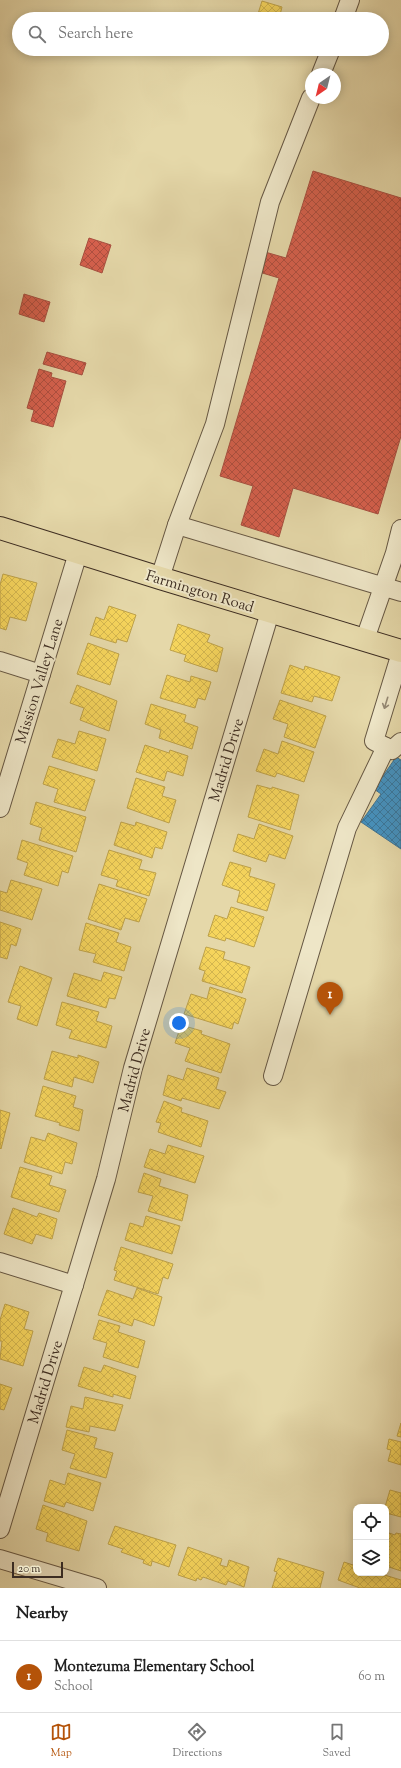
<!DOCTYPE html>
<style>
body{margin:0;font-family:"Sorts Mill Goudy",serif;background:#f2f2f2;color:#222}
.controls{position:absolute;right:12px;bottom:12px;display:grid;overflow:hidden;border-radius:8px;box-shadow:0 2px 10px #0003}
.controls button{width:36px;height:36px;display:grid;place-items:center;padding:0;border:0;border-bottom:1px solid #e0e0e0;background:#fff;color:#222;font:20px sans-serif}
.compass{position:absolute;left:305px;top:68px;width:36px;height:36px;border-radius:50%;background:#fff;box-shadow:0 2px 10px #0003;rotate:215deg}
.scale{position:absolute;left:12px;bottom:10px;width:51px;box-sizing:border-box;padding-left:4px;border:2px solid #3c2c21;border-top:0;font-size:11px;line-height:14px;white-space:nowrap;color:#3c2c21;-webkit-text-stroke:3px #eee6c7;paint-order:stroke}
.you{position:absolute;left:179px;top:1023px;width:14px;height:14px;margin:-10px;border:3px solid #fff;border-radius:50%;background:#1a73e8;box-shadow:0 0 0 6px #1a73e833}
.badge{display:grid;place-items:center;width:26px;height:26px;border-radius:50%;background:#b45309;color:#fff;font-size:13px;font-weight:700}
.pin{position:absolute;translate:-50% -33px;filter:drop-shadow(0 1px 2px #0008)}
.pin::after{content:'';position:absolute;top:21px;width:14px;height:12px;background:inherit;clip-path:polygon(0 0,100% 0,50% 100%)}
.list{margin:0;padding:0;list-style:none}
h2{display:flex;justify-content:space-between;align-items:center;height:52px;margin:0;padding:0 16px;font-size:17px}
h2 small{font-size:13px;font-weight:400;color:#767676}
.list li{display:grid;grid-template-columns:26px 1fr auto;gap:12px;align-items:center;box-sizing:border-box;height:72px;padding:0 16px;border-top:1px solid #e0e0e0}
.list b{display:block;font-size:15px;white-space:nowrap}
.list p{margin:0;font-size:13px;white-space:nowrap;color:#767676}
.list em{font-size:13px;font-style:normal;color:#767676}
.icon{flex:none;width:22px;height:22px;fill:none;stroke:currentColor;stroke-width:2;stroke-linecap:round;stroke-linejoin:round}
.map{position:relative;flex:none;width:401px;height:1588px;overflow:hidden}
.search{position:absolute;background:#fff;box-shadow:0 2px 10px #0003;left:12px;right:12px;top:12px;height:44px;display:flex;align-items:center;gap:10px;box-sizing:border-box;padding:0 14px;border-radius:22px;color:#767676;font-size:15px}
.sheet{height:124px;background:#fff}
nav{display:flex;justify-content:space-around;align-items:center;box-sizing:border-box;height:56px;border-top:1px solid #e0e0e0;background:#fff;font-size:11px;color:#767676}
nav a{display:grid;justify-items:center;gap:2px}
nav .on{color:#b45309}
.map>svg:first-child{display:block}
.homes{fill:url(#homes-cross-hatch);stroke:#bea24a}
.shops{fill:url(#shops-cross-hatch);stroke:#a85040}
.schools{fill:url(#schools-cross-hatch);stroke:#417492}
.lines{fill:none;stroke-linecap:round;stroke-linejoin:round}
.minor-casing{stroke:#665743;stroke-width:20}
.major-casing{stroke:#3c2c21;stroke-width:24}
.minor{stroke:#eee6c7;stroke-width:18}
.major{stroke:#e5d8a9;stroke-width:22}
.oneway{stroke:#958974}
.labels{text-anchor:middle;stroke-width:4;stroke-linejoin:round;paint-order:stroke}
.street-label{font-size:15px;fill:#3c2c21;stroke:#eee6c7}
</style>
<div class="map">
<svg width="401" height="1588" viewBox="0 0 401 1588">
<defs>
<pattern id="homes-cross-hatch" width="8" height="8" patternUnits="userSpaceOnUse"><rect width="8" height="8" fill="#f6d55c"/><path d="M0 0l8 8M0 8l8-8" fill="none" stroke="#d4b750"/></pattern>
<pattern id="shops-cross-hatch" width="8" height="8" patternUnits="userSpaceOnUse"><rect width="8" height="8" fill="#d6604d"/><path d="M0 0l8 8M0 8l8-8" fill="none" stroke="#af4f40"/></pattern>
<pattern id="schools-cross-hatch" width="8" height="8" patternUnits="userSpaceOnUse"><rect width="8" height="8" fill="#4393c3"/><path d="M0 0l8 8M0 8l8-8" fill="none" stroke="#39789e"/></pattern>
</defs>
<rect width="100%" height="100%" fill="#e5d8a9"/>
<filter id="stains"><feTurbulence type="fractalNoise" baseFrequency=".005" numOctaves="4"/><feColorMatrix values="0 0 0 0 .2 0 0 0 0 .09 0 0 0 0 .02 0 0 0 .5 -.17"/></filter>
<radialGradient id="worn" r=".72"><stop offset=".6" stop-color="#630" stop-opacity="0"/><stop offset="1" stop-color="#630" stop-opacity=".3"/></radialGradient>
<g class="homes">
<path d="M262,1L282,7L279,19H264L257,17Z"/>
<path d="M3,574L37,583L26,621L10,617L6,630L0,628V585Z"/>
<path d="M109,606L136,615L127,642L117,639L116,643L90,635L96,617L104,620Z"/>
<path d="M178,624L210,635L207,642L223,648L217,672L184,661L186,655L170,650Z"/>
<path d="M88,643L119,654L110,685L77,674Z"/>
<path d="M290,665L304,670L305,666L340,677L332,701L314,696L312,702L281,693Z"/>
<path d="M167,675L190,682L191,676L211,682L205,700L198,698L195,708L160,698Z"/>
<path d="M77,685L117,701L109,731L80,720L84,708L70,703Z"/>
<path d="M280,700L326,716L315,748L284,737L288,724L273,719Z"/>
<path d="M151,704L186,715L184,722L198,727L192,749L159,738L161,730L145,724Z"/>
<path d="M79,731L106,739L97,771L52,757L58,739L75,744Z"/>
<path d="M282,741L314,752L304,782L277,773L275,777L256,771L264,749L278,754Z"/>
<path d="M145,745L169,753L170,750L188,756L183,776L167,771L164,781L136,772Z"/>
<path d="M49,766L95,780L85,811L54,802L58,789L43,784Z"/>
<path d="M136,778L165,787L162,796L176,800L169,823L127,808Z"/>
<path d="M257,785L272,789V787L299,795L290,830L248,817Z"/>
<path d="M36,802L86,817L76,852L39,840L42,828L30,824Z"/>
<path d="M121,822L135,826L136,822L167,832L162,849L155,847L152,858L114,845Z"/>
<path d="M259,824L293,836L285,859L269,854L266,862L233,851L238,834L254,839Z"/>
<path d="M22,840L73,856L68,873L62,871L58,886L24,875L28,863L17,859Z"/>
<path d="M109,850L142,860L139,869L156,873L149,896L116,886L118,880L101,875Z"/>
<path d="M230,862L251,868L249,876L275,884L267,911L237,902L240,891L222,885Z"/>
<path d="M11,880L42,889L32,920L0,910V891L7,893Z"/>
<path d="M99,884L147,899L139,922L125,918L121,930L88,919Z"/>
<path d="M231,907L264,917L254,947L226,938L225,941L208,936L215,915L227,919Z"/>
<path d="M0,922L21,929L16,946L11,944L7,959L0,957Z"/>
<path d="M86,923L119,933L116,942L131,947L124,971L93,962L96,954L79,950Z"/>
<path d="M206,947L225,952L223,959L250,967L242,993L202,981L205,971L199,969Z"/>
<path d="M20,966L52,978L37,1026L17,1019L21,1006L8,1002Z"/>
<path d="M104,972L122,977L115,999L109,998L106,1008L67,996L74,973L101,981Z"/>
<path d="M210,987L246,999L238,1024L234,1022L232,1029L184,1014L191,994L207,999Z"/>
<path d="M62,1002L99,1012L96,1021L112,1026L106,1048L69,1038L72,1030L56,1025Z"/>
<path d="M181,1025L202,1031L201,1034L230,1044L221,1073L185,1061L190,1048L175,1043Z"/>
<path d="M52,1051L78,1058V1055L99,1062L93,1083L74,1077L72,1087L44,1079Z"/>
<path d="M187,1068L219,1078L216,1089L226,1092L219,1109L182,1098L181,1101L163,1095L168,1075L183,1080Z"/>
<path d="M43,1086L76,1096L73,1107L83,1110L79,1131L59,1125L60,1123L35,1116Z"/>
<path d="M164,1101L182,1108L181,1112L208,1121L201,1147L158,1132L161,1123L156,1122Z"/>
<path d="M0,1110L10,1113L1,1149L0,1148Z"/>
<path d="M48,1133L77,1143L72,1164L65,1162L62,1174L24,1162L31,1137L45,1141Z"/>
<path d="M168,1145L204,1156L195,1183L144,1167L150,1149L165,1154Z"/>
<path d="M20,1167L52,1176L49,1185L66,1190L59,1212L11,1197Z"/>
<path d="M144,1173L161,1179L159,1186L188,1195L182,1221L148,1211L153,1196L138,1192Z"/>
<path d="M13,1208L37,1217L39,1213L57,1219L52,1239L36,1234L32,1244L4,1234Z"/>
<path d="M146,1216L180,1226L172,1254L125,1240L130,1223L143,1227Z"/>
<path d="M121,1247L173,1264L168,1279L163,1277L158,1294L114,1280L117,1271L114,1270Z"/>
<path d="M137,1288L162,1297L154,1326L134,1319L132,1326L98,1315L107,1290L133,1299Z"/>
<path d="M5,1304L29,1312L24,1329L33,1331L23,1366L0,1359L2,1341H0V1320Z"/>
<path d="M99,1320L120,1326L118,1332L145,1341L138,1368L103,1357L107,1343L93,1339Z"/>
<path d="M104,1365L136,1376L130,1399L113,1394V1397L78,1386L84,1367L101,1372Z"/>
<path d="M0,1384L12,1388L4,1410L0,1409Z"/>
<path d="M85,1397L123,1405L115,1431L90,1426L89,1432L66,1427L71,1406L83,1409Z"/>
<path d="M401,1423V1437L397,1436Z"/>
<path d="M67,1430L97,1438L94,1448L113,1453L106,1478L70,1468L75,1454L62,1450Z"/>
<path d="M389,1439L401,1442V1465L388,1461L391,1450L387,1449Z"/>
<path d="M68,1473L101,1483L93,1511L66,1502L64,1507L44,1501L50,1480L65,1485Z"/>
<path d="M390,1490L401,1493V1517L386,1513L385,1507Z"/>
<path d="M43,1505L87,1521L79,1551L46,1541L48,1533L36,1529Z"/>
<path d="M115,1526L176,1545L169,1567L152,1561L151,1566L143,1563L144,1560L121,1552L123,1549L108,1544Z"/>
<path d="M386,1532L395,1535L396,1533L401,1534V1571L386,1566Z"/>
<path d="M188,1547L222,1559L220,1565L227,1567L229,1560L249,1567L244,1587L228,1581L226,1585L203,1577L201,1580L197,1578L196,1581L178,1575Z"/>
<path d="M278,1558L324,1572L320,1588H272L277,1572L274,1571Z"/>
<path d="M344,1562L356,1566V1573H378L401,1580V1588H360L338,1580Z"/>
</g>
<g class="shops">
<path d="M313,171L401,198V436L378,514L293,488L279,537L241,525L253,486L220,476L279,278L259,272L265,252L286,258Z"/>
<path d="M89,238L111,245L102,273L80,265Z"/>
<path d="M24,294L50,302L44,322L19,314Z"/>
<path d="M47,352L86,363L82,375L43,364Z"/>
<path d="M39,369L52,373L51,377L66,381L53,427L31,421L34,410L27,408Z"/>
</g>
<path class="schools" d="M396,757L401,760V849L361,822L381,794L374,789Z"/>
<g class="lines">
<g class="minor-casing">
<g id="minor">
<path d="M343,19L350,0"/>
<path d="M321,74L331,49"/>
<path d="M177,525L401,592"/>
<path d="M160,578L177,525L215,424L270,202L311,98"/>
<path d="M365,639L395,553L401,529"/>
<path d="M401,653L374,741L392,750L401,742"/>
<path d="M0,661L41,674"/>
<path d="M0,808L78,553"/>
<path d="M273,1076L347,828L386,747"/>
<path d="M0,1262L74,1285"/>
<path d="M0,1529L106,1179L133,1068L270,612"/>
<path d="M0,1559L97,1588"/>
</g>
</g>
<g class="major-casing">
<path id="major" d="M0,528L160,578L401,651"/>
</g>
<use href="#minor" class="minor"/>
<use href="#major" class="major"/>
</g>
<defs><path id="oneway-shaft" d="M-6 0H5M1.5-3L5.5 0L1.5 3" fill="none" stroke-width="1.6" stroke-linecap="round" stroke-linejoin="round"/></defs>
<use class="oneway" href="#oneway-shaft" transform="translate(386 703) rotate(107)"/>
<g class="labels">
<g class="street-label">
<text transform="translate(200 591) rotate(17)" y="5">Farmington Road</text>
<text transform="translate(39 681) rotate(-73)" y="5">Mission Valley Lane</text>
<text transform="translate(226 760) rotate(-73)" y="5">Madrid Drive</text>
<text transform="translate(134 1070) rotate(-75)" y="5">Madrid Drive</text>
<text transform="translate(45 1382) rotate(-73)" y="5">Madrid Drive</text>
</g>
</g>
<rect width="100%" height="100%" filter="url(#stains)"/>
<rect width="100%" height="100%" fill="url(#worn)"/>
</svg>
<div class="controls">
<button><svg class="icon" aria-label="locate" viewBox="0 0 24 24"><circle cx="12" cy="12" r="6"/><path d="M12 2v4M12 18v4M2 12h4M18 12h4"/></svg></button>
<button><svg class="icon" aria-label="layers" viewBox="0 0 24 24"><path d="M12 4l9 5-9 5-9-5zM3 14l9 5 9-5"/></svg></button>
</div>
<svg class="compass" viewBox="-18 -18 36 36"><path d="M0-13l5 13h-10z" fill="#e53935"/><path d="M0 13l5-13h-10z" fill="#767676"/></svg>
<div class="scale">20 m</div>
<div class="you"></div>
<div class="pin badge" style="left:330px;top:1015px">1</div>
<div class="search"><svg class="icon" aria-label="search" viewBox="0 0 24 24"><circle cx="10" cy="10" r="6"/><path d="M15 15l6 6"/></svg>Search here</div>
</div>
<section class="sheet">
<h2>Nearby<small></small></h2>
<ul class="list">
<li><span class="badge">1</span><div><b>Montezuma Elementary School</b><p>School</p></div><em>60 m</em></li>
</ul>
</section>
<nav>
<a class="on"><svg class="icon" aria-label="map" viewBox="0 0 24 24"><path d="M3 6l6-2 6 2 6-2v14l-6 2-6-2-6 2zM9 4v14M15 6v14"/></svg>Map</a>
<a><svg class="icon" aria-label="directions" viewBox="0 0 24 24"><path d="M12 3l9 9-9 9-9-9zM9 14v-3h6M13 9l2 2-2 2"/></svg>Directions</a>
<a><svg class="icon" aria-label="saved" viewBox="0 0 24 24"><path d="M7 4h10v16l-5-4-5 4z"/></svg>Saved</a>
</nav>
